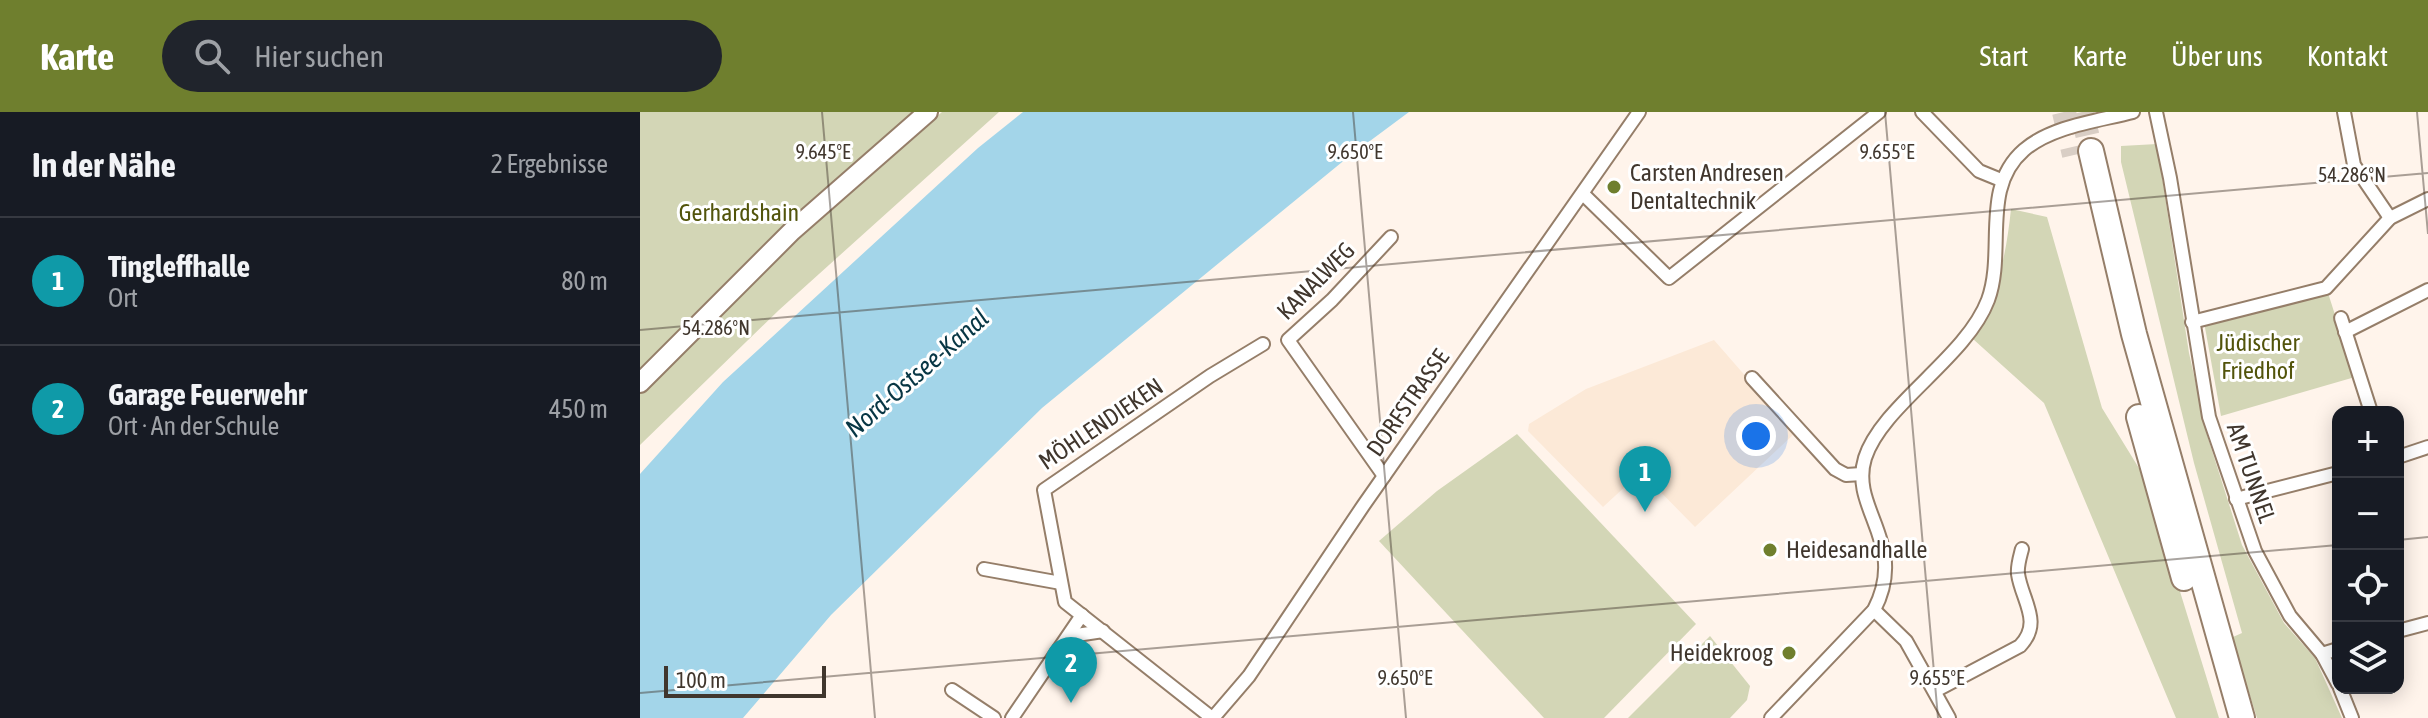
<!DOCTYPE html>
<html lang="de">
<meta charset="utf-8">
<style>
body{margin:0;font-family:"Asap Condensed",sans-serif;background:#20242c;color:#f1f3f6}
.controls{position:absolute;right:24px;bottom:24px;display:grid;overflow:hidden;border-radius:16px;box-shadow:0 4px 20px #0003}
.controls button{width:72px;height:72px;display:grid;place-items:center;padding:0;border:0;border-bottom:2px solid #363941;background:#171b24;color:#f1f3f6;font:40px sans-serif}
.scale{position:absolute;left:24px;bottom:20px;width:162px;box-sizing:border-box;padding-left:8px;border:4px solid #40362d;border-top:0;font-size:22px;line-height:28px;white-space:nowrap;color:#40362d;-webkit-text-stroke:6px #fff;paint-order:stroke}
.you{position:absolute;left:1116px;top:324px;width:28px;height:28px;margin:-20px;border:6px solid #fff;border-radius:50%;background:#1a73e8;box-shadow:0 0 0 12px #1a73e833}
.badge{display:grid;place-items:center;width:52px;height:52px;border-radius:50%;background:#6f7f2e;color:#fff;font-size:26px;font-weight:700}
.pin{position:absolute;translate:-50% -66px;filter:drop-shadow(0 2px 4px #0008)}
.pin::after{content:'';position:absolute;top:42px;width:28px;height:24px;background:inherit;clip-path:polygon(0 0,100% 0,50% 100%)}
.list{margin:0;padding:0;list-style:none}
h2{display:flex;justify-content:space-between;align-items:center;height:104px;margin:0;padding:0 32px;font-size:34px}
h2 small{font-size:26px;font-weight:400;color:#9ea1a6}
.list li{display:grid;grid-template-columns:52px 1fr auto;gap:24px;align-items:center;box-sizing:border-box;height:128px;padding:0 32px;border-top:2px solid #363941}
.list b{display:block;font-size:30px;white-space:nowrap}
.list p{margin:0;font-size:26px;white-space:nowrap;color:#9ea1a6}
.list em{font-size:26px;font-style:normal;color:#9ea1a6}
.icon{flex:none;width:44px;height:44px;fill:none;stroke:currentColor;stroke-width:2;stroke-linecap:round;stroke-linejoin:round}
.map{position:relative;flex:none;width:1788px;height:606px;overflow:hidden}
header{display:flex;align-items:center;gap:48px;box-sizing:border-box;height:112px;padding:0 40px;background:#6f7f2e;color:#fff}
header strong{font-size:38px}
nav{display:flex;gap:44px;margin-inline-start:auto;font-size:28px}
.search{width:560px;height:72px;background:#20242c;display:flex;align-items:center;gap:20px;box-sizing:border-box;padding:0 28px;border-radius:44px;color:#9ea1a6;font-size:30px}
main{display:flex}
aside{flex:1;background:#171b24}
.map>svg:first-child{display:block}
.built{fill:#fce9d7}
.green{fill:#d3d6b6}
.water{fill:#a3d5e9}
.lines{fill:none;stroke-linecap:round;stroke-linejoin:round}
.highway-tunnel{stroke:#d9cec5;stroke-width:24;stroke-dasharray:24 12;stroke-linecap:butt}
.street-casing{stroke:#957e69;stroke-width:16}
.secondary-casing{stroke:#957e69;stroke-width:22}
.highway-casing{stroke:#957e69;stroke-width:28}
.street{stroke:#fff;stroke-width:12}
.secondary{stroke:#fff;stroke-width:18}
.highway{stroke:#fff;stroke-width:24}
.ticks{fill:none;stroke:#40362d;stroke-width:2;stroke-opacity:0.45}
.poi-dot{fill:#6f7f2e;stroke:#fff;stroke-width:3}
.labels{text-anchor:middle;stroke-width:6;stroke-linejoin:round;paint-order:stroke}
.poi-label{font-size:24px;fill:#40362d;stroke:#fff;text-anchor:start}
.park-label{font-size:24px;fill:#52540b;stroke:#fff}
.street-label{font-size:24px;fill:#40362d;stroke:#fff}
.water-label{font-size:26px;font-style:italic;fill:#073644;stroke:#fff}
.ticks-label{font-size:20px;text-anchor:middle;fill:#40362d;stroke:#fff;stroke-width:6;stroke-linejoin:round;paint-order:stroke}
</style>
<header>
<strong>Karte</strong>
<div class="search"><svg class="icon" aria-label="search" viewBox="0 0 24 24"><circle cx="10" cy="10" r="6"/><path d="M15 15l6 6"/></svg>Hier suchen</div>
<nav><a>Start</a><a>Karte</a><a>Über uns</a><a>Kontakt</a></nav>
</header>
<main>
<aside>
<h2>In der Nähe<small>2 Ergebnisse</small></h2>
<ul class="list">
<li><span class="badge" style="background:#0f9aa8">1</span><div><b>Tingleffhalle</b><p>Ort</p></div><em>80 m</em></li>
<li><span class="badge" style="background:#0f9aa8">2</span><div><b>Garage Feuerwehr</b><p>Ort · An der Schule</p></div><em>450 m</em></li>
</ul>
</aside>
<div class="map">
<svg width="1788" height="606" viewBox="0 0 1788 606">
<rect width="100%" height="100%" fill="#fff4eb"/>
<path class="built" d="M1074,228L1155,321L1055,415L1001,360L963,395L888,319L889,312L946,277Z"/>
<g class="green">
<path d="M0,0H297L235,58L302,0H359L139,198L0,333Z"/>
<path d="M1517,32L1549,241L1568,326L1602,433L1644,511L1675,546L1702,606H1617L1594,533L1593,525L1602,521L1554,351L1481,50V34Z"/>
<path d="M1371,97L1407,105L1462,296L1505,366L1579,606H1536L1404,291L1333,227C1357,185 1366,145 1371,97Z"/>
<path d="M1688,181L1715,265L1581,304L1564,210Z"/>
<path d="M877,322L1056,512L964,606H904L739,429L797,379Z"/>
<path d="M1070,524L1110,574L1107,588L1090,606H988Z"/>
</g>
<path class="water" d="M383,0H769L707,46L402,296L191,503L103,606H0V362L83,270L338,36Z"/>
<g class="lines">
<g class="highway-tunnel">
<path d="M1424,0L1434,43"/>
<path d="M1442,0L1451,39"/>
</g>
<g class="street-casing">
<g id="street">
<path d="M1282,0L1339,59L1361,68"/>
<path d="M1516,0L1530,66L1569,305L1615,439L1650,504L1682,542L1698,572"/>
<path d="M1704,0L1714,53L1750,106"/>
<path d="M943,82L1029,166L1239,0"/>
<path d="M1701,206L1731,300"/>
<path d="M1552,210L1686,176L1750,106L1788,87"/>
<path d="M1705,220L1788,178"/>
<path d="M1112,266L1195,357L1206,363L1222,362"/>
<path d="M1758,345L1788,335"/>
<path d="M744,364L648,228L692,188L751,125"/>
<path d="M1596,387L1698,361"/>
<path d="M344,457L421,471"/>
<path d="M1234,498L1266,529L1309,606"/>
<path d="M1758,519L1788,511"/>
<path d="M430,524L463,519"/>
<path d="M1682,542L1698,537"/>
<path d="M1700,576L1712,606"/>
<path d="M312,578L354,606"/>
<path d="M1295,579L1380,534C1403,510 1382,489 1378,462C1377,454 1380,445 1382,437"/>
<path d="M372,606L442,503"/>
<path d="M572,606L425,490L404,378L570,264L623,232"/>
<path d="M573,606L609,564L723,394L999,0"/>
<path d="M1131,606L1234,498C1269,431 1209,397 1225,346C1242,293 1326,246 1348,188C1366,139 1340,76 1384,38C1412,14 1458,9 1493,0"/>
</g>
</g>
<g class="secondary-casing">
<path id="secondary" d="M0,271L152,119L288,0"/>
</g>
<g class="highway-casing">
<g id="highway">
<path d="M1451,39L1494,222L1602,606"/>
<path d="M1499,305L1544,466"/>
</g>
</g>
<use href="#street" class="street"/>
<use href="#secondary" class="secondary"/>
<use href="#highway" class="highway"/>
</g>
<path class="ticks" d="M182,0L235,606M713,0L766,606M1245,0L1298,606M1777,0L1788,122M0,218L1788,61M1758,428L1788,425M0,581L1698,433"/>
<g class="poi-dot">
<circle cx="974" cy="75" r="8"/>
<circle cx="1130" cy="438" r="8"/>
<circle cx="1149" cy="541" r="8"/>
</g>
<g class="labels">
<g class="poi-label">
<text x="990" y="69">Carsten Andresen<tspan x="990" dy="28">Dentaltechnik</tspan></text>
<text x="1146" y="446">Heidesandhalle</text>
<text x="1133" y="549" text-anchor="end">Heidekroog</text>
</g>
<g class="park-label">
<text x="99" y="109">Gerhardshain</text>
<text x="1618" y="239">Jüdischer<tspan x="1618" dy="28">Friedhof</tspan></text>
</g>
<g class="street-label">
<text transform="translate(676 169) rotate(-45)" y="8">KANALWEG</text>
<text transform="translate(768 291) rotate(-55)" y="8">DORFSTRASSE</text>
<text transform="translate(461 312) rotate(-34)" y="8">MÖHLENDIEKEN</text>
<text transform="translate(1611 361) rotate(71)" y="8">AM TUNNEL</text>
</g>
<g class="water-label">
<text transform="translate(277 261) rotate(-41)" y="9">Nord-Ostsee-Kanal</text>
</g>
</g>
<g class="ticks-label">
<text x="183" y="47">9.645°E</text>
<text x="715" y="47">9.650°E</text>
<text x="1247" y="47">9.655°E</text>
<text x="1712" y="70">54.286°N</text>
<text x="76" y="223">54.286°N</text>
<text x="765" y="573">9.650°E</text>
<text x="1297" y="573">9.655°E</text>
</g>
</svg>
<div class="controls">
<button>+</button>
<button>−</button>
<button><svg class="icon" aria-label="locate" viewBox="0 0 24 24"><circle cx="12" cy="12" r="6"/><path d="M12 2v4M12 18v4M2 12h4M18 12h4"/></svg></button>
<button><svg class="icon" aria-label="layers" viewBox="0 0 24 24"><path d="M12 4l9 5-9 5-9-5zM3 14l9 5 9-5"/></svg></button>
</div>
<div class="scale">100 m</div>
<div class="you"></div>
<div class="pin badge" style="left:1005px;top:400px;background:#0f9aa8">1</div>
<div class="pin badge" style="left:431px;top:591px;background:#0f9aa8">2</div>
</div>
</main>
